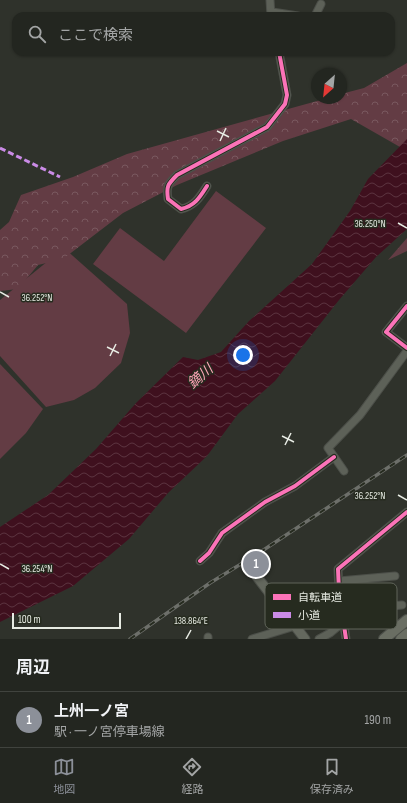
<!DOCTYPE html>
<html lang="ja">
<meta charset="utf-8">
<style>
body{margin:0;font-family:"Sofia Sans Condensed","Noto Sans JP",sans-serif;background:#2f322d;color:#f1f3f6}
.compass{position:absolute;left:311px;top:68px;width:36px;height:36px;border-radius:50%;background:#232620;box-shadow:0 1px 3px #0004;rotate:207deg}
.scale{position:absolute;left:12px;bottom:10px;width:109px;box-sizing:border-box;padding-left:4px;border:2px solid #e7ebe3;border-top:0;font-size:11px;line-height:14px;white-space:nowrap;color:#e7ebe3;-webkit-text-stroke:3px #262b1f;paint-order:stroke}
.you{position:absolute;left:243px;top:355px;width:14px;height:14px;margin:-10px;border:3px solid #fff;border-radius:50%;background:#1a73e8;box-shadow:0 0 0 6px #1a73e833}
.badge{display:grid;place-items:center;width:26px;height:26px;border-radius:50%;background:#8c9099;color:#fff;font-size:13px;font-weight:700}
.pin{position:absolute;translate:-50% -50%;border:2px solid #fff;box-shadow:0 1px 4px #0006}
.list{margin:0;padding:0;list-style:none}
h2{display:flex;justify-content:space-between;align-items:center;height:52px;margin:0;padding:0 16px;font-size:17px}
h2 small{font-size:13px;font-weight:400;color:#a3a5a5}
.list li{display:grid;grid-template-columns:26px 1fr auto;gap:12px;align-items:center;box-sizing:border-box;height:56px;padding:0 16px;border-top:1px solid #40433e}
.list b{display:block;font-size:15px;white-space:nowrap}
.list p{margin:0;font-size:13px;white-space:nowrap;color:#a3a5a5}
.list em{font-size:13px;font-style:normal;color:#a3a5a5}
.icon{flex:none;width:22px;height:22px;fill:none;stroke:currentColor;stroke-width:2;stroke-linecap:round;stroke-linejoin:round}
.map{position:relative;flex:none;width:407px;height:639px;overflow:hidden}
.search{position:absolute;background:#232620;box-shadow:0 1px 3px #0004;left:12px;right:12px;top:12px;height:44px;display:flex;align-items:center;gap:10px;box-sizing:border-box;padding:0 14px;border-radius:12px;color:#a3a5a5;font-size:15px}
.sheet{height:108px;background:#232620}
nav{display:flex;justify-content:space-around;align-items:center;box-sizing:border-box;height:56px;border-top:1px solid #40433e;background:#232620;font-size:11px;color:#a3a5a5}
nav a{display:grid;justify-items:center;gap:2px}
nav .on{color:#8c9099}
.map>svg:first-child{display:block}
.grass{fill:#633c44}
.forest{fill:url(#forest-crowns)}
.water{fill:url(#water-waves)}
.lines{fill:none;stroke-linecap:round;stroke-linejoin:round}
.minor-casing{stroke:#4c4f49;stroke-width:9}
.major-casing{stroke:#4c4f49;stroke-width:11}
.highway-casing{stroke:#4c4f49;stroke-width:12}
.minor{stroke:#5d6158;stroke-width:7}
.major{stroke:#64685e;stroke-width:9}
.highway{stroke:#6a6e63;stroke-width:10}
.rail-casing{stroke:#6d6f6a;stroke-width:3.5}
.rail{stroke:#262b1f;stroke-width:2;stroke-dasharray:6;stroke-linecap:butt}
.quiet{stroke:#ca8be6;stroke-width:3;stroke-dasharray:6 3;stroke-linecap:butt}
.cycleway-casing{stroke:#262b1f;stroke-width:6}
.cycleway{stroke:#fb73b8;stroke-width:4}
.ticks{fill:none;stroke:#e7ebe3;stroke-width:1.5}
.labels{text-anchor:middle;stroke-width:3;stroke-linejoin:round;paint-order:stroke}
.water-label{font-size:14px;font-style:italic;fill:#ffa4b7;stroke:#262b1f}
.key{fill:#262b1f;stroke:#60655a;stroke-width:1}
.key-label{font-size:11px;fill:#e7ebe3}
.ticks-label{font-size:10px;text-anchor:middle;fill:#e7ebe3;stroke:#262b1f;stroke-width:3;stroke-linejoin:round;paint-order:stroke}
</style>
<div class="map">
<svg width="407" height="639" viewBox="0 0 407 639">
<defs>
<pattern id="forest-crowns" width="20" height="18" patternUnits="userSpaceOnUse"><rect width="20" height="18" fill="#633c44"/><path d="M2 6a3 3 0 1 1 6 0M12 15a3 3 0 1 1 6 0" fill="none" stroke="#79585f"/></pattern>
<pattern id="water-waves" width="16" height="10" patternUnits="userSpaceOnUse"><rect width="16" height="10" fill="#3f101e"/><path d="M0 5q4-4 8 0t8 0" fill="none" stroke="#5b333f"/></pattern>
</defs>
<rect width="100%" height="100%" fill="#2f322b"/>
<g class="grass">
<path d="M216,191L266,228L186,333L93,264L120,228L164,261Z"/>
<path d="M64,248L127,304L130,333L121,363L95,388L74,400L46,407L0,356V300Z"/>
<path d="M0,364L43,409L26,433L0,459Z"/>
</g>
<g class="forest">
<path d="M407,63V151L351,119L283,141L177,185L123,213L63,259L38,265L18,289L0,291V230L9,222L21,195L73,177L127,154L299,106L328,98H341V94L364,88Z"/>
<path d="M407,238V251L388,260Z"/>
</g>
<path class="water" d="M407,139V229L376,257L339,300L275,381L238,414L207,456L168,493L129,539L73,586L0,622V527L48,495L96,449L136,403L183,357L198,360L221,352L249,321L312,264L350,211L368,179Z"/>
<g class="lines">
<g class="minor-casing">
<g id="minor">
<path d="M270,0L271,16"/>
<path d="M272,12L298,16"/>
<path d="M315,16L321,4"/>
<path d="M207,186C200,197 195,206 181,209L168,199C166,186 168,184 177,175L267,127L285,104L287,95L279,52"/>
<path d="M407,306L386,332L407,348"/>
<path d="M344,471L328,448L360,415L407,351"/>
<path d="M200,561L209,553L222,533L265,502L295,486L334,457"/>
<path d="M339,581L395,576"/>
<path d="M342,611L402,605"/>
<path d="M208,637V639"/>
<path d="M252,639L295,626"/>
<path d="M319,639L330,633L343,622"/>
<path d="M346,639L339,591L338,569L407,512"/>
</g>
</g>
<g class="major-casing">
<path id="major" d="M254,573L305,639"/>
</g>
<g class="highway-casing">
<g id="highway">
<path d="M384,639L407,620"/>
<path d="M401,639L407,634"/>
</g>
</g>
<use href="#minor" class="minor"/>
<use href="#major" class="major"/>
<use href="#highway" class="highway"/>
<g class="rail-casing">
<path id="rail" d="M130,639L210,583L262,551L407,455"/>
</g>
<use href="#rail" class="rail"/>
<path class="quiet" d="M0,148L60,177"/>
<g class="cycleway-casing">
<g id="cycleway">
<path d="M207,186C200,197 195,206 181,209L168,199C166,186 168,184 177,175L267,127L285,104L287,95L279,52"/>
<path d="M407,306L386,332L407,348"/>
<path d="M200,561L209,553L222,533L265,502L295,486L334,457"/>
<path d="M346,639L339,591L338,569L407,512"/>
</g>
</g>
<use href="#cycleway" class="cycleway"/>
</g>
<path class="ticks" d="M217,131L229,137M220,141L226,128M398,223L407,228M0,292L9,297M107,347L119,353M110,356L116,344M282,436L294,442M285,445L291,433M398,495L407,500M0,564L9,569M186,639L191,630"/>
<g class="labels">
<g class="water-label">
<text transform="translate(200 376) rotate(-41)" y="5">鏑川</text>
</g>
</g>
<rect x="265" y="583" width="132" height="46" rx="6" class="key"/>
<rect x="273" y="594" width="18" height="6" fill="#fb73b8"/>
<rect x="273" y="612" width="18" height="6" fill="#ca8be6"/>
<g class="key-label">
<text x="298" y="601">自転車道</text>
<text x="298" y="619">小道</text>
</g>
<g class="ticks-label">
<text x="370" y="227">36.250°N</text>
<text x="37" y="301">36.252°N</text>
<text x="370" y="499">36.252°N</text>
<text x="37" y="572">36.254°N</text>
<text x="191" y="624">138.864°E</text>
</g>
</svg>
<svg class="compass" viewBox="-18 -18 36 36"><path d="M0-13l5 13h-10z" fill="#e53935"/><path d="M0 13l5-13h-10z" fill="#a3a5a5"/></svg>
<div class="scale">100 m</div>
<div class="you"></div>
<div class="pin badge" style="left:256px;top:564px">1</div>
<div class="search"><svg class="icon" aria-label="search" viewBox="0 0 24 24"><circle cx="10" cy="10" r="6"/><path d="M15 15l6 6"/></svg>ここで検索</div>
</div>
<section class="sheet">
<h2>周辺<small></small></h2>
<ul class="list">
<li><span class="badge">1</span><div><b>上州一ノ宮</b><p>駅 · 一ノ宮停車場線</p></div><em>190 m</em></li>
</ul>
</section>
<nav>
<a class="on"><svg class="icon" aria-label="map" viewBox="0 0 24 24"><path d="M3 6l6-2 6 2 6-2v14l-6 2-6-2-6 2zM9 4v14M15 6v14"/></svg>地図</a>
<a><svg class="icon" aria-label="directions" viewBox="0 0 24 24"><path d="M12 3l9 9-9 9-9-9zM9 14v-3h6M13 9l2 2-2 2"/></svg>経路</a>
<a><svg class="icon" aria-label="saved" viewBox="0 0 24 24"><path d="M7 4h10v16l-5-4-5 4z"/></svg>保存済み</a>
</nav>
